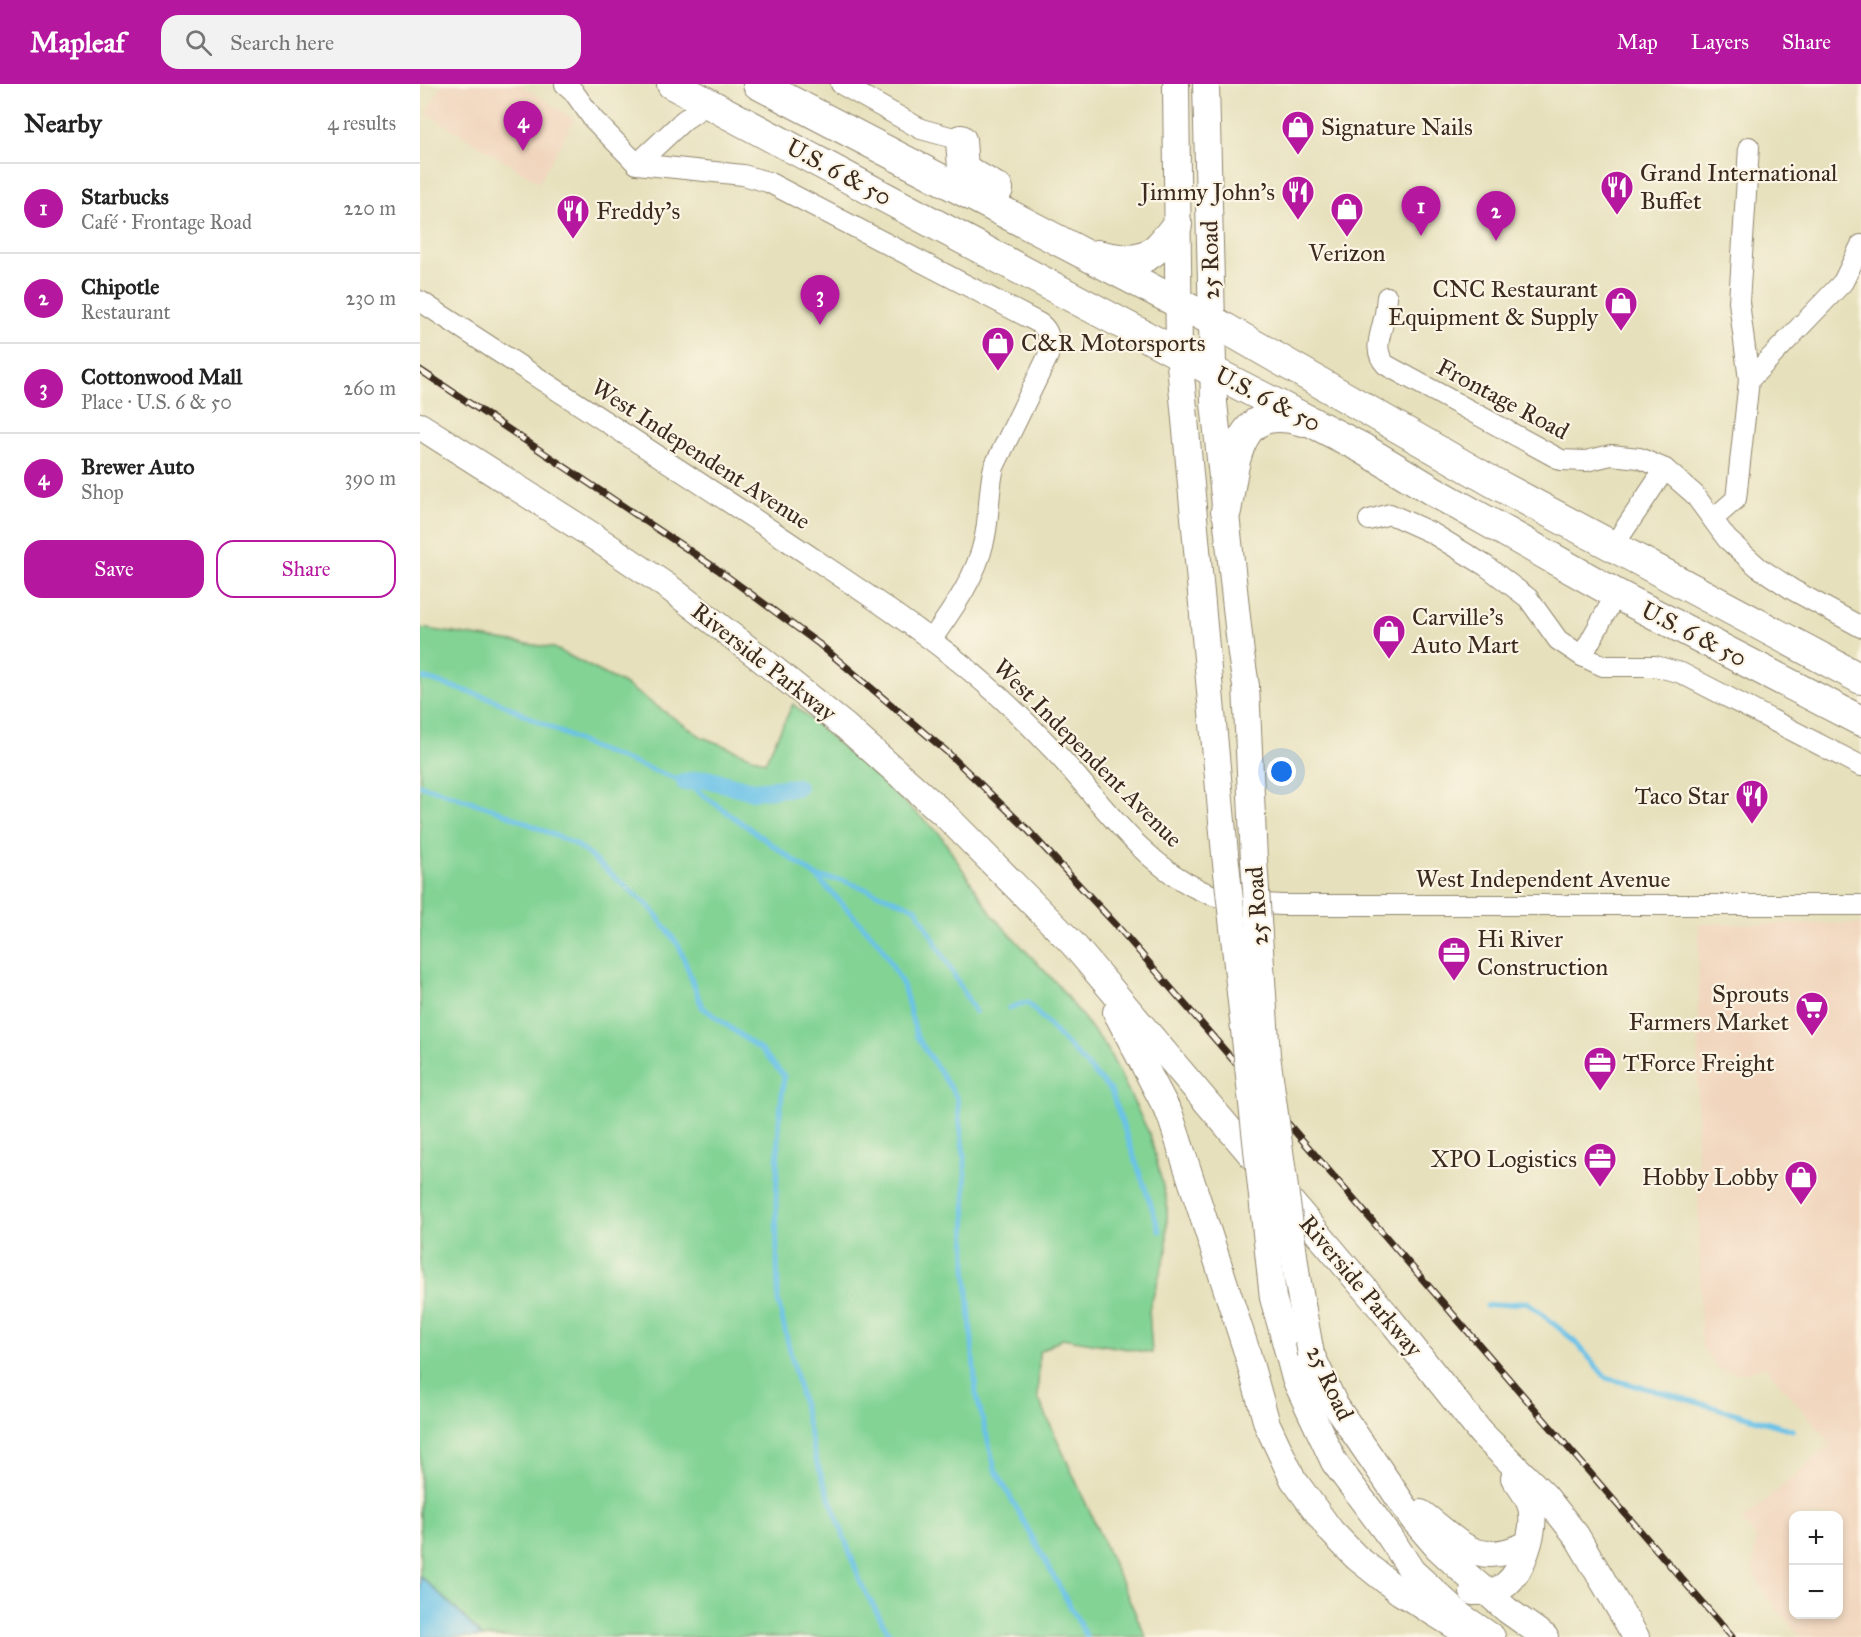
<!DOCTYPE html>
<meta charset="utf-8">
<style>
body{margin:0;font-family:"IM FELL Great Primer",serif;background:#f2f2f2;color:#222}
.controls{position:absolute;right:18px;bottom:18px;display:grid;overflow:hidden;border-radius:12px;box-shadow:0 3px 9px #0003}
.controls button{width:54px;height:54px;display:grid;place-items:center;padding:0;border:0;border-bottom:2px solid #e0e0e0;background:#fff;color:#222;font:30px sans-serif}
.you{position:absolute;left:862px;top:688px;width:21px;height:21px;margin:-15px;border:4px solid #fff;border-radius:50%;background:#1a73e8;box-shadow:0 0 0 9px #1a73e833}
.badge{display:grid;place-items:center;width:39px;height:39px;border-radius:50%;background:#b5179e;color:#fff;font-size:20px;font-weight:700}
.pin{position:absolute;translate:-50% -50px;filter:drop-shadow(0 2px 3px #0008)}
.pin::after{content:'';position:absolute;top:32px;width:21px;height:18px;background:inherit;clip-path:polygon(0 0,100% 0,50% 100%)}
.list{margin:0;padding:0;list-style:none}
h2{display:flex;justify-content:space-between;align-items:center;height:78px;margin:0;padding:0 24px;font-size:26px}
h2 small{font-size:20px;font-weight:400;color:#767676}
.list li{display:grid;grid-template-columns:39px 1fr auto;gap:18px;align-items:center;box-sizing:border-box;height:90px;padding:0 24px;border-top:2px solid #e0e0e0}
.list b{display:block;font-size:22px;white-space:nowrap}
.list p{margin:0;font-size:20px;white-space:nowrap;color:#767676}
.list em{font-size:20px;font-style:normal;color:#767676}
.actions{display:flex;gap:12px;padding:18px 24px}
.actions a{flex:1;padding:14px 0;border:2px solid #b5179e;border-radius:18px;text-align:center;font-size:21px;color:#b5179e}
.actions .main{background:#b5179e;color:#fff}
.icon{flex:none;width:33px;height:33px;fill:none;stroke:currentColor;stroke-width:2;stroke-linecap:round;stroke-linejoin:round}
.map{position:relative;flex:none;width:1441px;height:1553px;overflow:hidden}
header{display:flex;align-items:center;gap:36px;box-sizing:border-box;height:84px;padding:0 30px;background:#b5179e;color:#fff}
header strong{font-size:28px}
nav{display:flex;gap:33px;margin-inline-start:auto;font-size:21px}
.search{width:420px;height:54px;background:#f2f2f2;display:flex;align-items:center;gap:15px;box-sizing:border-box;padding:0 21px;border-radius:18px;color:#767676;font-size:22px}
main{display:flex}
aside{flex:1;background:#fff}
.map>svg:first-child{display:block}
.built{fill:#f1d5bd;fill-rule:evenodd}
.green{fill:#82d394;stroke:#5e7e59;stroke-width:1.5}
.water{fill:#6bc2e8;stroke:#537683;stroke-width:1.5}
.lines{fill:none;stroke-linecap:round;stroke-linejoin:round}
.stream{stroke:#6bc2e8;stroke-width:5}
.canal{stroke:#6bc2e8;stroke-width:18}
.minor-casing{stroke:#90856d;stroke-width:22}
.major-casing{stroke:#90856d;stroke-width:28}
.highway-casing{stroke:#90856d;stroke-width:32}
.minor{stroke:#fff;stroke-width:20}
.major{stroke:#fff;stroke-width:26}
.highway{stroke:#fff;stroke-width:30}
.rail-casing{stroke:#3b2a1e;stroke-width:7}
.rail{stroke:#fcf5e5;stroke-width:4.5;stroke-dasharray:14;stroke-linecap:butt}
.major-bridge-casing{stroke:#90856d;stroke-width:28;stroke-linecap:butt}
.major-bridge{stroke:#fff;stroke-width:26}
.labels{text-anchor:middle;stroke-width:4.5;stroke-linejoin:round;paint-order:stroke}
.poi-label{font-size:24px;fill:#3b2a1e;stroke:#fcf5e5;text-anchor:start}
.street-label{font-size:24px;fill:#3b2a1e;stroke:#fcf5e5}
</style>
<header>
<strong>Mapleaf</strong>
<div class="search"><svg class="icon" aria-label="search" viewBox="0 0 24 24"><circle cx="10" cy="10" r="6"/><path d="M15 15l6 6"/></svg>Search here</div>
<nav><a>Map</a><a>Layers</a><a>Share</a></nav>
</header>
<main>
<aside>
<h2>Nearby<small>4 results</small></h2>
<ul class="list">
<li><span class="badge">1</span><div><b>Starbucks</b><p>Café · Frontage Road</p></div><em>220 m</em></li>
<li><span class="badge">2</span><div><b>Chipotle</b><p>Restaurant</p></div><em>230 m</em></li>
<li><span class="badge">3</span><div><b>Cottonwood Mall</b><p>Place · U.S. 6 &amp; 50</p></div><em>260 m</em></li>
<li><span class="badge">4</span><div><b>Brewer Auto</b><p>Shop</p></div><em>390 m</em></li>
</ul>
<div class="actions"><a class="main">Save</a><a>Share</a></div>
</aside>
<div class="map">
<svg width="1441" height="1553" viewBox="0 0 1441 1553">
<rect width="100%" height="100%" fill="#fcf5e5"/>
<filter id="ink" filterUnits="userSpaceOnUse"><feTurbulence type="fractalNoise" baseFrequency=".0167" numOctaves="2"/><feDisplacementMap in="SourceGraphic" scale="12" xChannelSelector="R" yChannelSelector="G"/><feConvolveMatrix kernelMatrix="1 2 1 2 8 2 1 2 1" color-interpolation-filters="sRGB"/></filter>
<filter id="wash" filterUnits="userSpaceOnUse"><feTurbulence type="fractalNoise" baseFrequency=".008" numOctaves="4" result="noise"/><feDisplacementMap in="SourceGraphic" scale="24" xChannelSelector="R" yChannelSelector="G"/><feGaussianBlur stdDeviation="1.35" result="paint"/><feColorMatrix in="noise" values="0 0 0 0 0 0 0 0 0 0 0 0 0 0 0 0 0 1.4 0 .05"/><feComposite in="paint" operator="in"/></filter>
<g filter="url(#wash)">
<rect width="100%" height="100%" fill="#e6e0bc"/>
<g class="built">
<path d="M22,0H100L154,36L119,98L6,29Z"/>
<path d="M1279,840H1441V1553H1381L1342,1507L1333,1484L1336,1453L1322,1437L1411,1360L1346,1283L1319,1289L1298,1285L1281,1262L1277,1052ZM1374,1432H1418V1530H1374Z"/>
</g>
<path class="green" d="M0,544L134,564L204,600L282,653L345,678L373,620L519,749L573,832L637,900L687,964L730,1051L747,1118V1166L729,1226L732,1269L642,1254L619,1268L618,1313L726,1553H62L38,1527L0,1492Z"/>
<path class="water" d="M0,1492L38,1527L62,1553H0Z"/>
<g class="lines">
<g class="stream">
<path d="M0,593L72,615L171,663L265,698L397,793L422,796L496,824L555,928"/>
<path d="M0,701L74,725L157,761L231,824L259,862L282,923L342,967L364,992L359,1038L356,1116L358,1217L396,1376L442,1502L471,1553"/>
<path d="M397,793L460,860L483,901L497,953L537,1014L545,1081L546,1182L556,1309L575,1385L667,1553"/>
<path d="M589,924L607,918L691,1007L740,1147"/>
<path d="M1066,1222L1107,1218L1156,1258L1186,1294L1248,1310L1373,1346"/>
</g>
<path class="canal" d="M265,698L286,695L333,707L377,703"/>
</g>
</g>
<g filter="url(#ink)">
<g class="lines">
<g class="minor-casing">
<g id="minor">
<path d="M145,0L153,7L173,35L217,80L323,91L348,98L619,239C631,247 631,259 628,272L574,383C568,407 570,432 564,457C556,493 533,525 512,555"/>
<path d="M421,0L501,45L541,56"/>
<path d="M217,80L264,36L289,19"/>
<path d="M967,213C966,220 966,227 964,234C961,251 952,266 966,281L1141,376L1166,377L1191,371L1219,374L1245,385L1274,410L1307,455L1338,483L1373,506L1441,543"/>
<path d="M0,217C121,296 243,374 363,454C446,510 531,563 602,634C617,649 632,664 646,680C686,725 725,781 782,807C806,818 834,819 861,821H1441"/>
<path d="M1329,296L1319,218L1329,63"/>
<path d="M1293,435L1316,415L1329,296L1423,198L1441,161"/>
<path d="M949,436L970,430L1012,449L1066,482L1108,514L1138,556L1162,572L1183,582H1235L1261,589L1441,682"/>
<path d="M1194,461L1245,385"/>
<path d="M1162,572L1196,510"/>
</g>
</g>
<g class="major-casing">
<g id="major">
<path d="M756,0L759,270L805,770"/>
<path d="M786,0L794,319L821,570L826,602L834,776"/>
<path d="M0,342L173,452L251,505L335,570L426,643L525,731L652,859L966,1230L1061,1349L1125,1412L1156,1451L1216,1553"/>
<path d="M696,928L750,1031L826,1265L847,1340L873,1395L911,1447L936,1473L980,1508L1053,1553"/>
<path d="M864,1253L875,1295L914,1378L970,1453L992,1487L1041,1532L1072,1553"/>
<path d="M891,1270L915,1321L993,1435L1018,1464L1047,1491L1087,1526L1125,1553"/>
<path d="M1001,1429C1042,1459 1054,1485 1108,1460"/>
<path d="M1053,1508C1061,1508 1073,1508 1081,1504C1102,1492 1117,1446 1111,1423C1108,1412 1101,1403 1094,1394"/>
</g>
</g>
<g class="highway-casing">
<g id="highway">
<path d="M252,0L759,270L942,364L1015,408L1196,510L1441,637"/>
<path d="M338,0L791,236L1071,397L1441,595"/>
<path d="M541,56L543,85L578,105"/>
<path d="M677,171C723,181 729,177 757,141"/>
<path d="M806,427C815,380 814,316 883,337"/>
</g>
</g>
<use href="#minor" class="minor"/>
<use href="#major" class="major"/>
<use href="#highway" class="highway"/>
<g class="rail-casing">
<path id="rail" d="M0,286L297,485L399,560L526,667L606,744L698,843L1312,1553"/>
</g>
<use href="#rail" class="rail"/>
<g class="major-bridge-casing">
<g id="major-bridge">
<path d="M805,770L853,1214L864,1253"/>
<path d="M834,776L847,971L877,1193L891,1270"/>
</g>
</g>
<use href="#major-bridge" class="major-bridge"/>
</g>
</g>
<defs>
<g id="shop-pin" transform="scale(1.725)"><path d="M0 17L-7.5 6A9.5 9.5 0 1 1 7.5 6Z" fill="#b5179e" stroke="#fcf5e5"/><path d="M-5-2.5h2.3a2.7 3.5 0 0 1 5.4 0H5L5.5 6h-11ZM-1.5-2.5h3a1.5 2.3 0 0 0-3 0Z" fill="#fff"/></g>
<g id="restaurant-pin" transform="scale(1.725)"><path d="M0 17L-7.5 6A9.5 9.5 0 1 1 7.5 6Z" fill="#b5179e" stroke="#fcf5e5"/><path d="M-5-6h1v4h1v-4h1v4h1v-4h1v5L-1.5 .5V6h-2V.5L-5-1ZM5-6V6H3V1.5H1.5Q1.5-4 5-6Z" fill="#fff"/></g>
<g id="office-pin" transform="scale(1.725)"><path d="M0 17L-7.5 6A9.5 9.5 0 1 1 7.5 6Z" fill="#b5179e" stroke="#fcf5e5"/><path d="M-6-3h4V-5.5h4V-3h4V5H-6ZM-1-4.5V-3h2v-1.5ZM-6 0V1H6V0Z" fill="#fff"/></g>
<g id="supermarket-pin" transform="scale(1.725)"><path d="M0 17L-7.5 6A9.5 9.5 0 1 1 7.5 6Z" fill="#b5179e" stroke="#fcf5e5"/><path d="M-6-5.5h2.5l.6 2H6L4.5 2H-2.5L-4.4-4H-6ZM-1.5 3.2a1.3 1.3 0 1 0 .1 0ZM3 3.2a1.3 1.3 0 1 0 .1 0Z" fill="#fff"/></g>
</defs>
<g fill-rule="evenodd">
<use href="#shop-pin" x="878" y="43"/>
<use href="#restaurant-pin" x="1197" y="103"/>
<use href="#restaurant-pin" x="878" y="108"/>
<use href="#shop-pin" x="927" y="125"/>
<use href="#restaurant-pin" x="153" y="127"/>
<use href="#shop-pin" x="1201" y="219"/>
<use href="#shop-pin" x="578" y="259"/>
<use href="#shop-pin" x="969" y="547"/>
<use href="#restaurant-pin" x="1332" y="712"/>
<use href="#office-pin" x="1034" y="869"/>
<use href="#supermarket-pin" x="1392" y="924"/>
<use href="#office-pin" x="1180" y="979"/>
<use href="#office-pin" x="1180" y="1075"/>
<use href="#shop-pin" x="1381" y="1093"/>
</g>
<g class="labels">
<g class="poi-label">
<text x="901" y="51">Signature Nails</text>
<text x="1220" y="97">Grand International<tspan x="1220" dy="28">Buffet</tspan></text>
<text x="855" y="116" text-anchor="end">Jimmy John's</text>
<text x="176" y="135">Freddy's</text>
<text x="927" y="177" text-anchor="middle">Verizon</text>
<text x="1178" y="213" text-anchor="end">CNC Restaurant<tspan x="1178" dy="28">Equipment &amp; Supply</tspan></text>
<text x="601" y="267">C&amp;R Motorsports</text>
<text x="992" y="541">Carville's<tspan x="992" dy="28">Auto Mart</tspan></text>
<text x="1309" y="720" text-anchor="end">Taco Star</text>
<text x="1057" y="863">Hi River<tspan x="1057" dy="28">Construction</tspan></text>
<text x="1369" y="918" text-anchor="end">Sprouts<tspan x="1369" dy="28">Farmers Market</tspan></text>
<text x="1203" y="987">TForce Freight</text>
<text x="1157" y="1083" text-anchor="end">XPO Logistics</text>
<text x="1358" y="1101" text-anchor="end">Hobby Lobby</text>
</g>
<g class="street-label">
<text transform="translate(419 88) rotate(28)" y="8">U.S. 6 &amp; 50</text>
<text transform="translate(790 176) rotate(-91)" y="8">25 Road</text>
<text transform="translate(848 315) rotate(27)" y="8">U.S. 6 &amp; 50</text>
<text transform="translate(1083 315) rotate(28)" y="8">Frontage Road</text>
<text transform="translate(281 370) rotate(33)" y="8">West Independent Avenue</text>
<text transform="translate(1274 550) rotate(27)" y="8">U.S. 6 &amp; 50</text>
<text transform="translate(344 578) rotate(38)" y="8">Riverside Parkway</text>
<text transform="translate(668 669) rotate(45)" y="8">West Independent Avenue</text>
<text x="1123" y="803">West Independent Avenue</text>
<text transform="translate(837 822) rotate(-94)" y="8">25 Road</text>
<text transform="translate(941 1202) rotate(50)" y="8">Riverside Parkway</text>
<text transform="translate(910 1299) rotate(65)" y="8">25 Road</text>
</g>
</g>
</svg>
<div class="controls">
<button>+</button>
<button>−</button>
</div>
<div class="you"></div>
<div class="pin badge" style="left:1001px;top:152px">1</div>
<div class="pin badge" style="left:1076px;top:157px">2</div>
<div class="pin badge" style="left:400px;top:241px">3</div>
<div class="pin badge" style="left:103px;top:67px">4</div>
</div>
</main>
